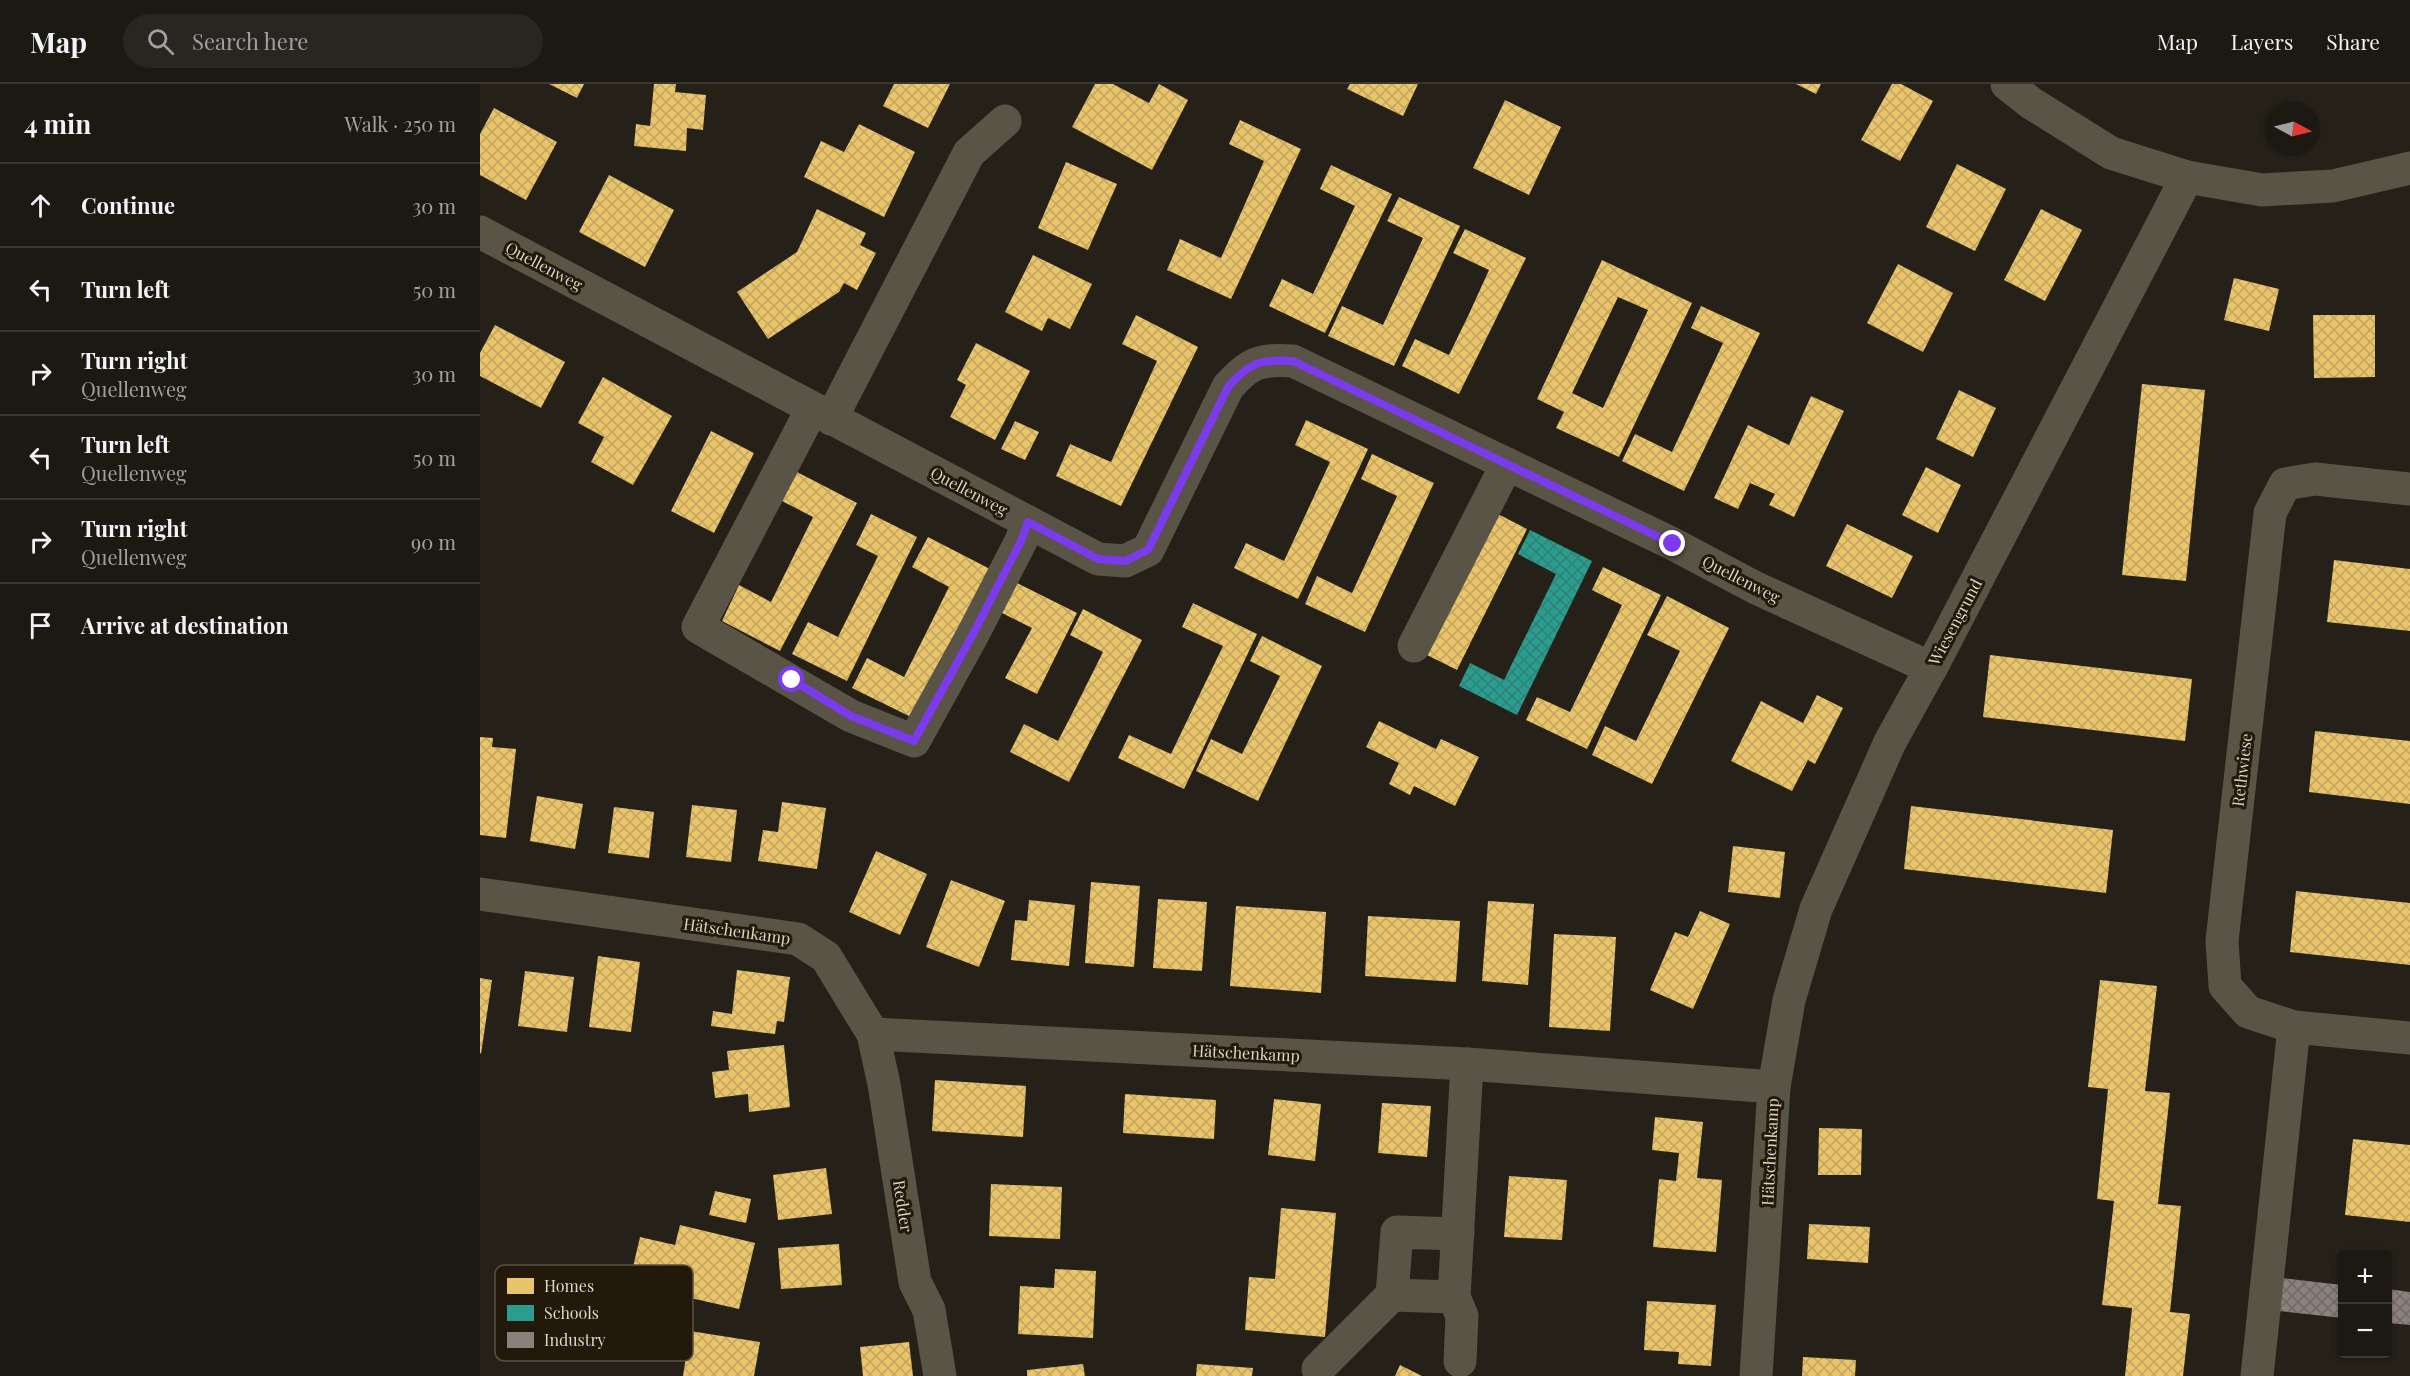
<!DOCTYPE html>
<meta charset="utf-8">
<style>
body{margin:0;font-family:"Playfair Display",serif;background:#292621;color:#f1f3f6}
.controls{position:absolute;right:18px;bottom:18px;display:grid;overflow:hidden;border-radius:6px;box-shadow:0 2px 4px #0004}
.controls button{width:54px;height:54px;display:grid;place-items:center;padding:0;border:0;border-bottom:2px solid #3a3833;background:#1c1913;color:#f1f3f6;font:30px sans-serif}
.compass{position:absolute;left:1786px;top:18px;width:54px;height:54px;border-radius:50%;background:#1c1913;box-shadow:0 2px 4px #0004;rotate:97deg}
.stop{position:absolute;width:18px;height:18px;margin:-14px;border:4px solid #7c3aed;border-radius:50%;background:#fff}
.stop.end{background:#7c3aed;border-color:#fff;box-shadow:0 2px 6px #0008}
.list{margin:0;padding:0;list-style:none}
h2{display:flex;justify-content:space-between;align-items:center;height:78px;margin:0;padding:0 24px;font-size:26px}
h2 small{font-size:20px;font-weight:400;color:#a0a0a0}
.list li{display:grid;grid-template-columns:39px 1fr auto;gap:18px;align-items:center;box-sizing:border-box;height:84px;padding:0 24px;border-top:2px solid #3a3833}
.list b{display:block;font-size:22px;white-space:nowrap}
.list p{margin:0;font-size:20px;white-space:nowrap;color:#a0a0a0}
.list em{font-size:20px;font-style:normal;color:#a0a0a0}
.icon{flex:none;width:33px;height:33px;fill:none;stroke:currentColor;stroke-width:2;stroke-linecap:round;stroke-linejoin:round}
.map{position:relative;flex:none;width:1930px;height:1292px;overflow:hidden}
header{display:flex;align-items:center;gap:36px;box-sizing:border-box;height:84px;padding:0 30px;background:#1c1913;border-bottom:2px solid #3a3833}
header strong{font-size:28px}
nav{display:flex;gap:33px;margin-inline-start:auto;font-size:21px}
.search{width:420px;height:54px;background:#292621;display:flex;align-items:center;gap:15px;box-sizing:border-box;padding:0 21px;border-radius:33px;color:#a0a0a0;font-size:22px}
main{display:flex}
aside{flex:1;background:#1c1913}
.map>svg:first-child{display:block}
.homes{fill:url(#homes-cross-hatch);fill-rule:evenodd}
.schools{fill:url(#schools-cross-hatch)}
.industry{fill:url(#industry-cross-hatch)}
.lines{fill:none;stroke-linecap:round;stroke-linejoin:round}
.minor{stroke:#5a5446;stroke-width:33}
.route{stroke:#7c3aed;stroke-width:8}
.labels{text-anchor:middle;stroke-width:6;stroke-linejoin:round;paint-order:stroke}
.street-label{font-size:16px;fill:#dbd5cb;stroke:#22190a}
.key{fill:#22190a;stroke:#5a5144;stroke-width:1.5}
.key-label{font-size:16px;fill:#dbd5cb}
</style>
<header>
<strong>Map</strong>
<div class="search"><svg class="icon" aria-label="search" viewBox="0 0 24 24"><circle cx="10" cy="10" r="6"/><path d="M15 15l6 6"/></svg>Search here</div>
<nav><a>Map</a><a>Layers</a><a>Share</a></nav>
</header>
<main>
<aside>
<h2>4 min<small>Walk · 250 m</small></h2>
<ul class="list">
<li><svg class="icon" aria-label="ahead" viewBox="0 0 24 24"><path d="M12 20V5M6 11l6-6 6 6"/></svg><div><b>Continue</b></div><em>30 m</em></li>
<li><svg class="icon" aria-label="left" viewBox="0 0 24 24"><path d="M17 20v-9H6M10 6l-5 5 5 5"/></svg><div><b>Turn left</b></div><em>50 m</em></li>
<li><svg class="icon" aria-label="right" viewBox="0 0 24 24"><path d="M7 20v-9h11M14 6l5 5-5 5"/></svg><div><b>Turn right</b><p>Quellenweg</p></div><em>30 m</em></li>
<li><svg class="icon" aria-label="left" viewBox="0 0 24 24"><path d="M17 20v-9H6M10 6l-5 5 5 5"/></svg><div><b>Turn left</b><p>Quellenweg</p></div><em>50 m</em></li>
<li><svg class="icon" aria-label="right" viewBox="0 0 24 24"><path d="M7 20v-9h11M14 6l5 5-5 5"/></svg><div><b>Turn right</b><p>Quellenweg</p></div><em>90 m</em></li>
<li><svg class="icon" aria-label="arrive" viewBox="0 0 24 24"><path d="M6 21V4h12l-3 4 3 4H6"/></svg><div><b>Arrive at destination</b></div></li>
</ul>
</aside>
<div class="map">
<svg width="1930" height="1292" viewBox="0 0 1930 1292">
<defs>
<pattern id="homes-cross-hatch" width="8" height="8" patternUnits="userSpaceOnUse" patternTransform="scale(1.5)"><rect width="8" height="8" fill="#e9c46a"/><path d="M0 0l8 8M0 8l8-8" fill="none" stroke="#bfa35f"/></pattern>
<pattern id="schools-cross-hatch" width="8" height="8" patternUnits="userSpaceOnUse" patternTransform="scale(1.5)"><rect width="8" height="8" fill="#2a9d8f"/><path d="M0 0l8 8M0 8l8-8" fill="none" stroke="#318176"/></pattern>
<pattern id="industry-cross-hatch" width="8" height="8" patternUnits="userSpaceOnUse" patternTransform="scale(1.5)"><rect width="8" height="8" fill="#8a817c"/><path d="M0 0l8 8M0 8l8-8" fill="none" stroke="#716a66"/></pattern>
</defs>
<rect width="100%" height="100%" fill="#252119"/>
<g class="homes">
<path d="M69,0H104L97,14Z"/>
<path d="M174,0H196L195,8L226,11L223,46L207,44L206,67L154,62L156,40L170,42Z"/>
<path d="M414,0H470L448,44L403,22Z"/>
<path d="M615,0H633L669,19L679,0L708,16L672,86L592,43Z"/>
<path d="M870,0H938L923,32L867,5Z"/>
<path d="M1316,0H1341L1336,10Z"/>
<path d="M1412,0H1421L1453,17L1420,77L1381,56Z"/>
<path d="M1025,16L1081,43L1049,111L993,84Z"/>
<path d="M14,24L77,58L46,116L0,91V50Z"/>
<path d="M760,36L821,65L751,215L687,186L700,155L741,174L784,77L749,60Z"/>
<path d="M379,40L435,68L404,133L324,93L341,57L364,68Z"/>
<path d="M586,78L637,100L608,166L558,144Z"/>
<path d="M1477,80L1526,105L1495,167L1446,143Z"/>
<path d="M851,81L912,110L845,249L789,222L802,195L833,210L875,122L840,105Z"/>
<path d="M129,91L194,126L165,183L99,148Z"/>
<path d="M919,113L980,142L914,282L848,252L862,222L903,241L943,154L907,137Z"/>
<path d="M337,125L386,149L380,161L396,169L377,206L364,199L359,208L288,255L257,208L317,168Z"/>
<path d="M1561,125L1602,146L1565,217L1524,196Z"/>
<path d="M985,145L1046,174L979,310L922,282L935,255L969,271L989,230L1009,186L973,169Z"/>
<path d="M553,171L612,200L590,245L568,234L562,247L525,228Z"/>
<path d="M1122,176L1212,219L1139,373L1076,344L1084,328L1057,315ZM1138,213L1168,226L1123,324L1092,309Z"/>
<path d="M1418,180L1473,209L1443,268L1387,239Z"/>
<path d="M1754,194L1799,205L1789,247L1744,236Z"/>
<path d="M1221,222L1280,249L1204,407L1142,377L1155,350L1192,368L1243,259L1211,244Z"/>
<path d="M656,231L718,263L641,422L576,392L590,360L631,378L677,277L642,260Z"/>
<path d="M1833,231H1895V293L1834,294Z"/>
<path d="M15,241L85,278L61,324L0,292V269Z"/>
<path d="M496,259L550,287L515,356L470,333L486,301L477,296Z"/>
<path d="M123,293L192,332L153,401L111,378L124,353L98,339Z"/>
<path d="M1662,300L1725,306L1706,497L1642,491Z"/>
<path d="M1479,306L1516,324L1493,373L1456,355Z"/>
<path d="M1331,312L1364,327L1314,433L1289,421L1295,410L1270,399L1258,425L1234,414L1268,341L1309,361Z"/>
<path d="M826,336L888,365L818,515L754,484L766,459L804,477L850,378L815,361Z"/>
<path d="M535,337L559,348L545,376L521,365Z"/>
<path d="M231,347L274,369L234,449L191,427Z"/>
<path d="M892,370L954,399L885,548L825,520L837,492L872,509L917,412L881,395Z"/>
<path d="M1446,383L1481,401L1458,449L1422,431Z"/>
<path d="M317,388L377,419L300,567L242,537L259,501L291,518L333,433L302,417Z"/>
<path d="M391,430L437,453L367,597L312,570L328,538L358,553L398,472L376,461Z"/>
<path d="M1018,430L1047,445L977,586L947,571Z"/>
<path d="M1367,440L1433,472L1412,514L1346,482Z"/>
<path d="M448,453L510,485L435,635L372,604L387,574L424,593L469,503L432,483Z"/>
<path d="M1854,476L1930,485V547L1847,538Z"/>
<path d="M1123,483L1181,511L1107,665L1046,636L1057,613L1090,628L1142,521L1112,506Z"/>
<path d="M531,496L597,529L557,610L525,594L552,544L516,526Z"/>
<path d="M1187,512L1249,544L1172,700L1112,671L1125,642L1156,657L1200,567L1167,551Z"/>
<path d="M713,519L777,550L704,705L638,674L649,651L691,670L743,562L702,543Z"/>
<path d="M603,525L662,556L589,698L530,668L544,640L578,657L596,622L623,568L590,551Z"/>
<path d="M782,552L842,582L778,717L716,687L731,655L762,670L800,592L770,577Z"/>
<path d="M1510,571L1712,595L1705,657L1503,633Z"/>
<path d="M1337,611L1363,624L1335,680L1328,676L1312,707L1251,677L1281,617L1323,639Z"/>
<path d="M899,637L956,665L961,655L999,673L975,722L934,702L930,711L909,700L919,679L886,663Z"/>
<path d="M1835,647L1930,657V720L1829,708Z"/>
<path d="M0,653L13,654L12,663L36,665L26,754L0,751Z"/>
<path d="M57,712L103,720L95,765L50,757Z"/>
<path d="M302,718L346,724L337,785L278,777L283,746L298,748Z"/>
<path d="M212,721L257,726L251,778L206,773Z"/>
<path d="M1431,722L1633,746L1626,809L1424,785Z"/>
<path d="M134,723L174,728L169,774L128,769Z"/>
<path d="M1253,762L1305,768L1300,814L1248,808Z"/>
<path d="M396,767L447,790L420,851L369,828Z"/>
<path d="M471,796L525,817L499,883L446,863Z"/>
<path d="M611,798L660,802L654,883L605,879Z"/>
<path d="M1816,807L1930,819V881L1810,868Z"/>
<path d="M678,815L727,818L722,887L673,884Z"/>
<path d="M549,816L595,821L589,882L531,876L535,836L547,837Z"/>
<path d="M1008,817L1054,820L1048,901L1002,897Z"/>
<path d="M756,822L846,828L841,909L750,902Z"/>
<path d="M1220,827L1250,840L1213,925L1170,906L1195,848L1208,853Z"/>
<path d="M888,832L980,837L976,898L885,892Z"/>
<path d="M1074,850L1136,853L1130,947L1069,943Z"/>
<path d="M118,872L160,878L151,948L109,943Z"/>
<path d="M257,886L310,893L304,938L297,937L295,950L231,942L233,927L252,930Z"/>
<path d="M45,887L94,893L87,948L38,942Z"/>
<path d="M0,894L12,896L1,970L0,969Z"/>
<path d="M1620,896L1677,902L1665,1007L1690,1009L1678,1120L1701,1122L1690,1228L1710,1230L1703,1292H1645L1652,1224L1622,1221L1634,1117L1617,1115L1628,1005L1608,1003Z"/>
<path d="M304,961L310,1023L269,1028L268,1010L235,1014L232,988L249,986L247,967Z"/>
<path d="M455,996L546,1002L543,1053L452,1047Z"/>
<path d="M645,1010L736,1016L734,1055L643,1049Z"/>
<path d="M794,1015L841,1020L835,1077L788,1071Z"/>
<path d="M902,1019L951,1022L947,1073L898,1069Z"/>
<path d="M1175,1033L1223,1038L1217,1094L1242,1096L1236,1168L1173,1163L1179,1095L1196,1097L1199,1069L1172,1066Z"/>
<path d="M1339,1044L1382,1045L1381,1091H1338Z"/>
<path d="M1873,1055L1930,1061V1138L1865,1131Z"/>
<path d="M346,1084L352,1130L298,1136L293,1091Z"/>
<path d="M1029,1092L1087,1096L1082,1156L1024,1153Z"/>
<path d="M511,1100L582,1103L580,1155L509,1152Z"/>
<path d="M235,1107L271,1115L266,1139L229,1131Z"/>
<path d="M801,1124L856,1129L845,1253L765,1246L769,1193L795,1195Z"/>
<path d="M1329,1140L1390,1143L1388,1179L1327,1175Z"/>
<path d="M200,1141L275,1159L259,1225L149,1200L160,1153L195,1161Z"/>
<path d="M359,1160L362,1201L301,1205L298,1164Z"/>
<path d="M575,1185L616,1187L613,1254L538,1250L540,1202L574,1204Z"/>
<path d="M1167,1217L1236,1221L1231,1282L1198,1280L1199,1268L1164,1266Z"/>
<path d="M210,1247L280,1258L274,1292H203Z"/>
<path d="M429,1258L433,1292H383L380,1263Z"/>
<path d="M1323,1273L1376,1276L1375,1292H1322Z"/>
<path d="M603,1280L605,1292H547V1286Z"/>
<path d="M717,1280L773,1284L772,1292H716Z"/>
<path d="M920,1281L942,1292H915Z"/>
</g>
<path class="schools" d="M1050,446L1112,477L1037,631L979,602L990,579L1024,596L1076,490L1038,470Z"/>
<g class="industry">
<path d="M1802,1194L1862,1201V1234L1799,1227Z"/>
<path d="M1908,1205L1930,1208V1241L1908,1239Z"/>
</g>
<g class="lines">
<g class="minor">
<path d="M1527,0L1551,19L1631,69L1707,93L1782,106L1853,102L1930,84"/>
<path d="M0,148L618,475L645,477L668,466L748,303C770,278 780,275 813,277L1193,460L1276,504L1451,584"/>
<path d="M332,325L218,543L371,632L434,657L492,552L541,457L548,438"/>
<path d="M351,335L489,69L525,37"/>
<path d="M1930,405L1835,395L1805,400L1790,429L1742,857L1745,902L1768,928L1814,943L1930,954"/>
<path d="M934,562L1027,380"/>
<path d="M0,810L318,855L346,873L393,950L987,980L1294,1003"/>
<path d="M393,950L404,1000L435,1198L449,1226L460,1292"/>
<path d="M912,1211L917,1148L978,1150"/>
<path d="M974,1213L982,1232L980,1277"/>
<path d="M838,1285L912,1211L974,1213L987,980"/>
<path d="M1276,1292L1294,1003L1309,916L1336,825L1410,658L1451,584L1707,93"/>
<path d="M1777,1292L1814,943"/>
</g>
</g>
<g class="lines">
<path class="route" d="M312,596L371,632L434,657L492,552L541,457L548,438L618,475L645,477L668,466L748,303C770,278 780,275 813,277L1193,460"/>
</g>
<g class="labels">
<g class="street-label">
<text transform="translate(64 182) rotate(28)" y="6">Quellenweg</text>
<text transform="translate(489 407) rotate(28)" y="6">Quellenweg</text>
<text transform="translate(1261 495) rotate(27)" y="6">Quellenweg</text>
<text transform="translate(1475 538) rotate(-62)" y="6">Wiesengrund</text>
<text transform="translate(1762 686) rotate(-83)" y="6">Rethwiese</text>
<text transform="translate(257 847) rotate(8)" y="6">Hätschenkamp</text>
<text transform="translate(766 969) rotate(3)" y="6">Hätschenkamp</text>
<text transform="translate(1290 1068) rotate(-87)" y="6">Hätschenkamp</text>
<text transform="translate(423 1122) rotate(81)" y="6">Redder</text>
</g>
</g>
<rect x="15" y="1181" width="198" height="96" rx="9" class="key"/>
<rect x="27" y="1194" width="27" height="16" fill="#e9c46a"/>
<rect x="27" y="1221" width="27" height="16" fill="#2a9d8f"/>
<rect x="27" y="1248" width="27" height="16" fill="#8a817c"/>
<g class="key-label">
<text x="64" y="1208">Homes</text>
<text x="64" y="1235">Schools</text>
<text x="64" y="1262">Industry</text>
</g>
</svg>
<div class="controls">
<button>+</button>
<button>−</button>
</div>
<svg class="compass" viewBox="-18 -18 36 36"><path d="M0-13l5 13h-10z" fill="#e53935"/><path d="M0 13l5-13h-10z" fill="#a0a0a0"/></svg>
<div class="stop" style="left:312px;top:596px"></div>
<div class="stop end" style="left:1193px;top:460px"></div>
</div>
</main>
